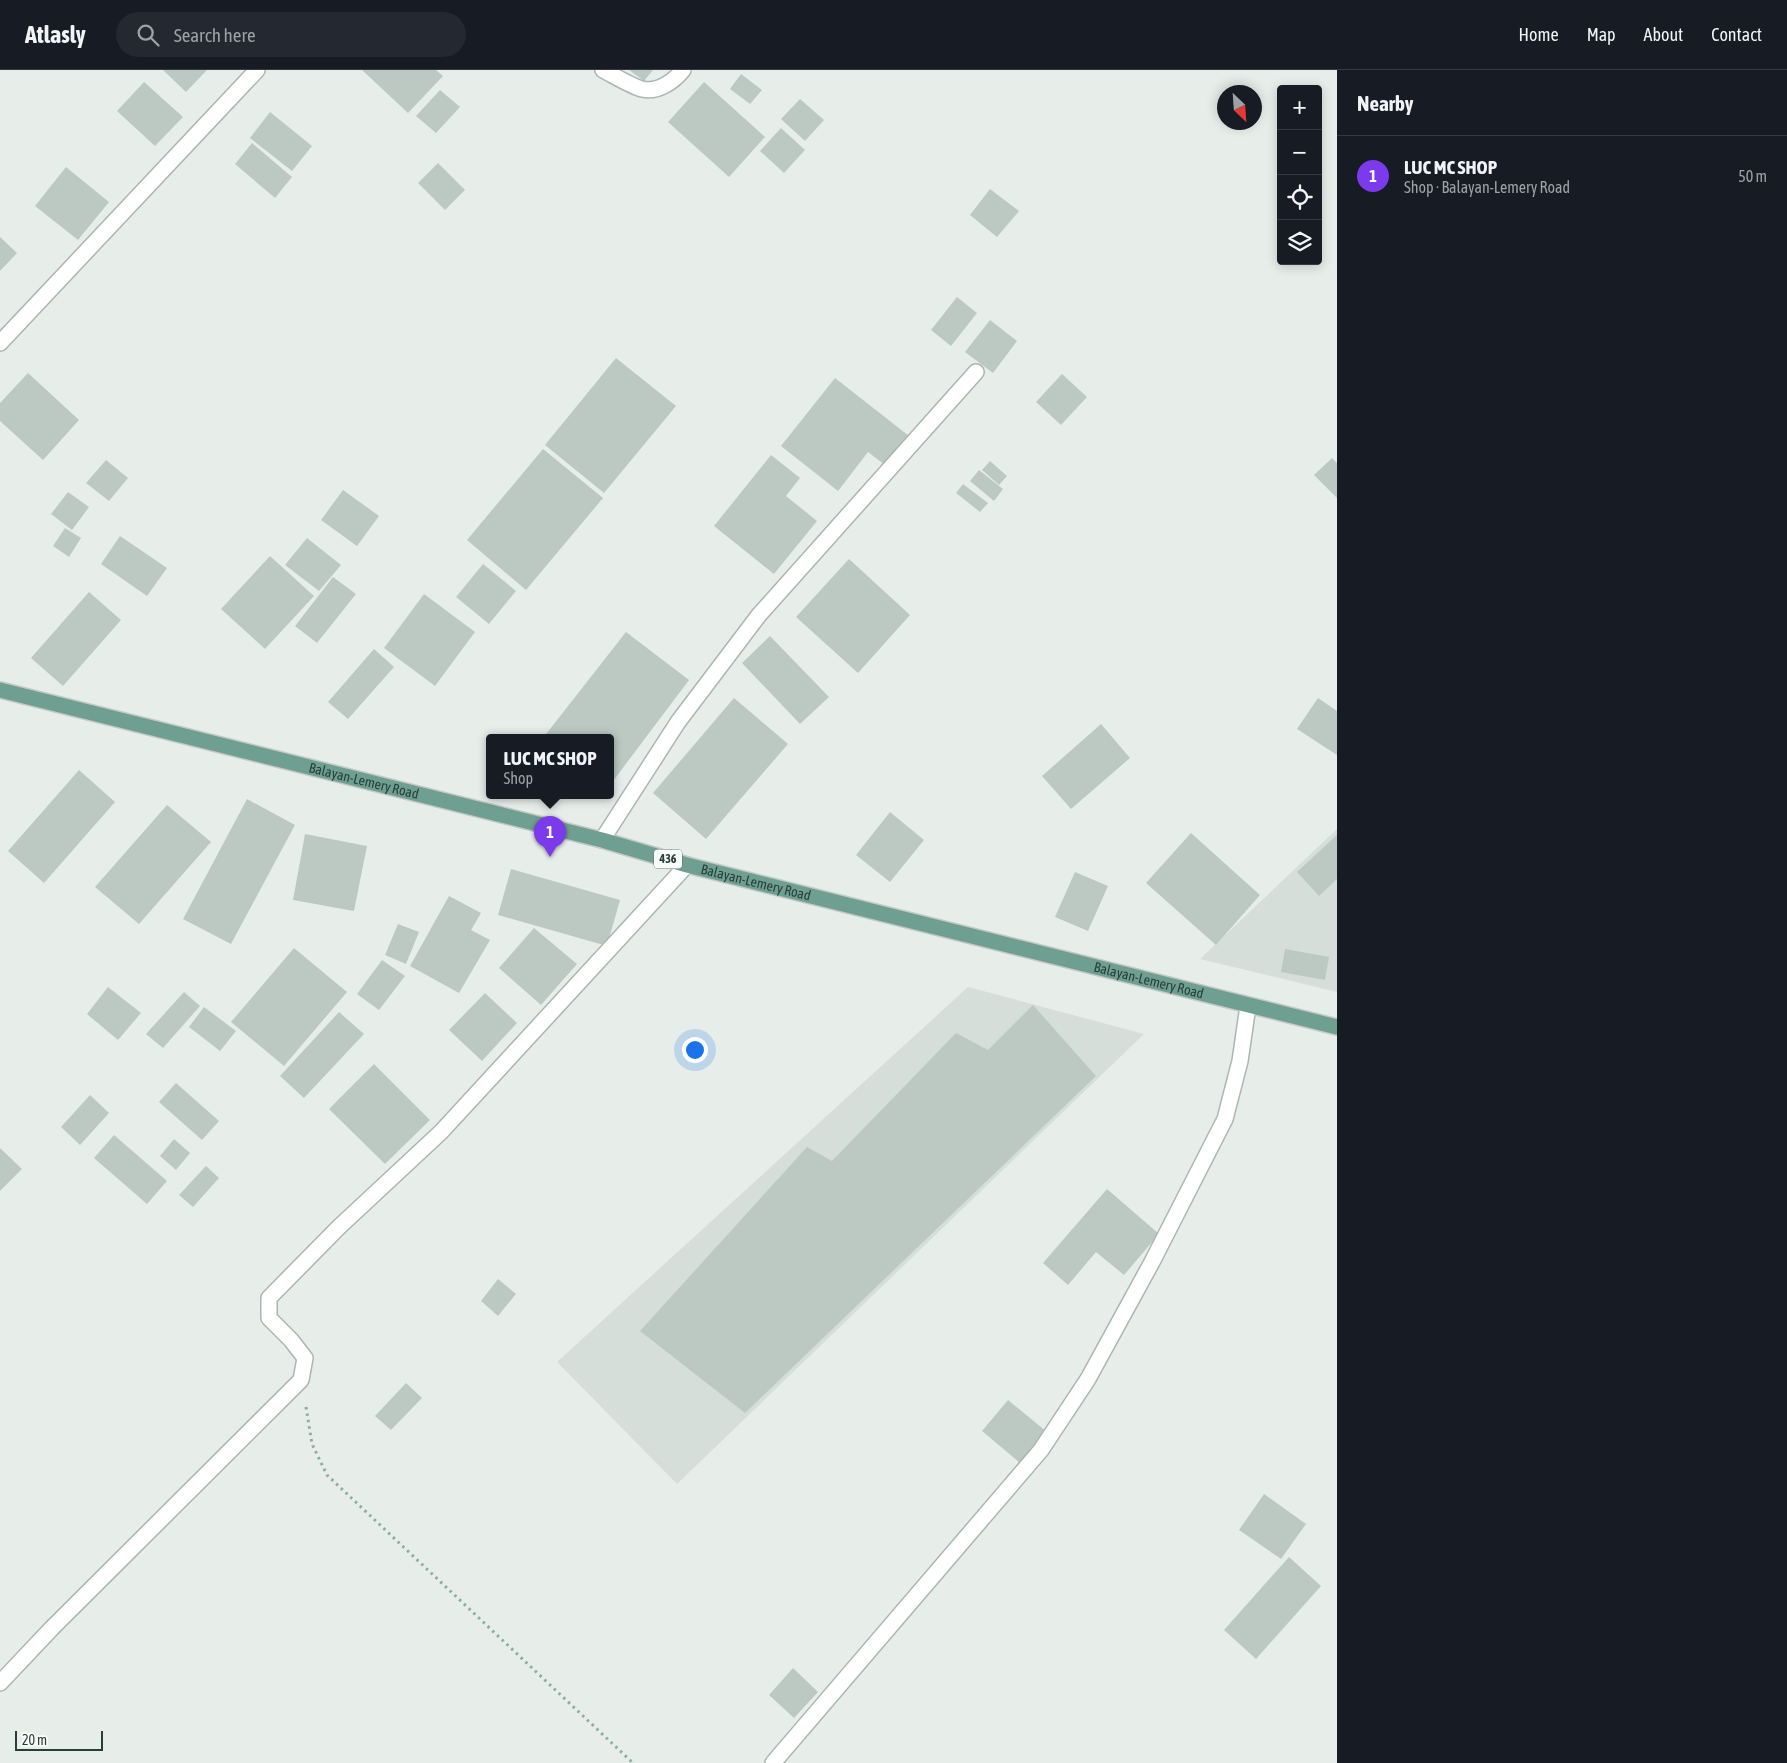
<!DOCTYPE html>
<meta charset="utf-8">
<style>
body{margin:0;font-family:"Asap Condensed",sans-serif;background:#242831;color:#f1f3f6}
.controls{position:absolute;right:15px;top:15px;display:grid;overflow:hidden;border-radius:5px;box-shadow:0 2px 12px #0003}
.controls button{width:45px;height:45px;display:grid;place-items:center;padding:0;border:0;border-bottom:1px solid #363941;background:#171b24;color:#f1f3f6;font:25px sans-serif}
.compass{position:absolute;left:1217px;top:15px;width:45px;height:45px;border-radius:50%;background:#171b24;box-shadow:0 2px 12px #0003;rotate:155deg}
.scale{position:absolute;left:15px;bottom:12px;width:88px;box-sizing:border-box;padding-left:5px;border:2px solid #273f37;border-top:0;font-size:14px;line-height:18px;white-space:nowrap;color:#273f37;-webkit-text-stroke:4px #f7fbf9;paint-order:stroke}
.you{position:absolute;left:694px;top:979px;width:18px;height:18px;margin:-12px;border:4px solid #fff;border-radius:50%;background:#1a73e8;box-shadow:0 0 0 8px #1a73e833}
.badge{display:grid;place-items:center;width:32px;height:32px;border-radius:50%;background:#7c3aed;color:#fff;font-size:16px;font-weight:700}
.pin{position:absolute;translate:-50% -41px;filter:drop-shadow(0 1px 2px #0008)}
.pin::after{content:'';position:absolute;top:26px;width:18px;height:15px;background:inherit;clip-path:polygon(0 0,100% 0,50% 100%)}
.popup{position:absolute;left:486px;top:664px;width:128px;height:65px;box-sizing:border-box;display:grid;place-content:center;border-radius:5px;background:#171b24;filter:drop-shadow(0 1px 4px #0005);font-size:16px;white-space:nowrap;color:#9ea1a6}
.popup b{font-size:19px;color:#f1f3f6}
.popup::after{content:'';position:absolute;left:50%;top:100%;margin-left:-10px;border:10px solid transparent;border-top-color:#171b24}
.list{margin:0;padding:0;list-style:none}
h2{display:flex;justify-content:space-between;align-items:center;height:65px;margin:0;padding:0 20px;font-size:21px}
h2 small{font-size:16px;font-weight:400;color:#9ea1a6}
.list li{display:grid;grid-template-columns:32px 1fr auto;gap:15px;align-items:center;box-sizing:border-box;height:80px;padding:0 20px;border-top:1px solid #363941}
.list b{display:block;font-size:19px;white-space:nowrap}
.list p{margin:0;font-size:16px;white-space:nowrap;color:#9ea1a6}
.list em{font-size:16px;font-style:normal;color:#9ea1a6}
.icon{flex:none;width:28px;height:28px;fill:none;stroke:currentColor;stroke-width:2;stroke-linecap:round;stroke-linejoin:round}
.map{position:relative;flex:none;width:1337px;height:1693px;overflow:hidden}
header{display:flex;align-items:center;gap:30px;box-sizing:border-box;height:70px;padding:0 25px;background:#171b24;border-bottom:1px solid #363941}
header strong{font-size:24px}
nav{display:flex;gap:28px;margin-inline-start:auto;font-size:18px}
.search{width:350px;height:45px;background:#242831;display:flex;align-items:center;gap:12px;box-sizing:border-box;padding:0 18px;border-radius:28px;color:#9ea1a6;font-size:19px}
main{display:flex}
aside{flex:1;background:#171b24}
.map>svg:first-child{display:block}
.built{fill:#d5ded9}
.building{fill:#bcc9c3}
.lines{fill:none;stroke-linecap:round;stroke-linejoin:round}
.street-casing{stroke:#aab6b1;stroke-width:18}
.primary-casing{stroke:#c3c9c7;stroke-width:18}
.path{stroke:#8aafa1;stroke-width:3;stroke-dasharray:2.5 4;stroke-linecap:butt}
.street{stroke:#fff;stroke-width:15}
.primary{stroke:#6f9f91;stroke-width:15}
.labels{text-anchor:middle;stroke-width:4;stroke-linejoin:round;paint-order:stroke}
.shield{fill:#f7fbf9;stroke:#657771;stroke-width:1}
.shield-label{font-size:12px;font-weight:bold;fill:#273f37}
.street-label{font-size:14px;fill:#273f37;stroke:#f7fbf9}
</style>
<header>
<strong>Atlasly</strong>
<div class="search"><svg class="icon" aria-label="search" viewBox="0 0 24 24"><circle cx="10" cy="10" r="6"/><path d="M15 15l6 6"/></svg>Search here</div>
<nav><a>Home</a><a>Map</a><a>About</a><a>Contact</a></nav>
</header>
<main>
<div class="map">
<svg width="1337" height="1693" viewBox="0 0 1337 1693">
<rect width="100%" height="100%" fill="#e7eeea"/>
<g class="built">
<path d="M1337,759V922L1200,889Z"/>
<path d="M968,917L1144,964L677,1414L557,1292Z"/>
</g>
<g class="building">
<path d="M163,0H207L186,22Z"/>
<path d="M362,0H436L443,6L408,43Z"/>
<path d="M629,0H653L644,11Z"/>
<path d="M741,4L762,20L750,34L730,19Z"/>
<path d="M144,12L183,47L155,76L117,41Z"/>
<path d="M704,12L765,67L729,107L668,52Z"/>
<path d="M440,20L460,37L436,63L416,46Z"/>
<path d="M800,29L824,50L805,71L781,49Z"/>
<path d="M270,42L312,76L292,101L250,68Z"/>
<path d="M781,58L805,80L784,103L760,81Z"/>
<path d="M252,73L292,107L275,128L235,94Z"/>
<path d="M438,93L465,120L445,140L418,113Z"/>
<path d="M66,97L109,132L78,170L35,136Z"/>
<path d="M990,119L1019,141L997,167L970,145Z"/>
<path d="M0,167L17,183L0,201Z"/>
<path d="M957,227L977,243L951,276L931,260Z"/>
<path d="M990,250L1017,271L993,303L965,282Z"/>
<path d="M616,288L676,336L604,423L545,375Z"/>
<path d="M28,303L79,350L43,390L0,351V333Z"/>
<path d="M1062,304L1087,327L1061,355L1036,332Z"/>
<path d="M835,308L909,366L885,395L868,382L838,421L781,376Z"/>
<path d="M543,379L603,428L526,520L467,470Z"/>
<path d="M771,385L800,408L786,426L817,451L774,504L714,456Z"/>
<path d="M1332,388L1337,393V428L1314,405Z"/>
<path d="M106,390L128,408L109,431L86,413Z"/>
<path d="M990,391L1007,406L999,415L982,400Z"/>
<path d="M979,400L1003,419L994,431L970,411Z"/>
<path d="M963,414L988,433L980,442L956,423Z"/>
<path d="M343,420L379,446L357,476L321,450Z"/>
<path d="M68,422L89,437L72,460L51,444Z"/>
<path d="M65,458L81,468L69,487L53,476Z"/>
<path d="M120,466L167,498L147,526L101,494Z"/>
<path d="M307,468L341,495L319,521L285,495Z"/>
<path d="M270,486L314,526L265,579L221,539Z"/>
<path d="M849,489L910,545L858,603L796,547Z"/>
<path d="M483,494L516,521L489,554L456,527Z"/>
<path d="M333,507L356,524L317,573L295,556Z"/>
<path d="M89,522L121,550L63,616L31,588Z"/>
<path d="M424,524L475,562L435,616L384,578Z"/>
<path d="M626,562L689,610L610,715V668H543Z"/>
<path d="M770,566L829,627L800,654L742,593Z"/>
<path d="M374,579L394,597L348,649L328,632Z"/>
<path d="M734,628L788,674L706,769L653,723Z"/>
<path d="M1318,628L1337,641V685L1297,659Z"/>
<path d="M1101,654L1130,688L1071,739L1042,706Z"/>
<path d="M79,700L115,732L44,813L8,781Z"/>
<path d="M247,729L295,755L231,874L183,849Z"/>
<path d="M167,735L211,772L139,854L95,817Z"/>
<path d="M890,742L924,770L890,812L856,785Z"/>
<path d="M1191,763L1260,825L1216,875L1146,813Z"/>
<path d="M305,764L367,776L354,841L293,830Z"/>
<path d="M1337,765V809L1319,826L1297,802Z"/>
<path d="M511,799L620,830L607,876L498,845Z"/>
<path d="M1075,802L1108,816L1088,861L1055,847Z"/>
<path d="M449,826L481,843L471,860L490,870L459,923L410,896Z"/>
<path d="M398,854L419,862L406,894L385,885Z"/>
<path d="M534,858L577,894L541,935L499,898Z"/>
<path d="M294,878L347,922L284,996L231,952Z"/>
<path d="M1285,879L1329,887L1325,910L1281,902Z"/>
<path d="M382,890L405,906L379,940L357,924Z"/>
<path d="M108,917L141,943L118,970L87,944Z"/>
<path d="M184,922L200,936L163,978L146,964Z"/>
<path d="M485,923L517,953L482,991L449,960Z"/>
<path d="M1033,935L1096,1006L745,1343L640,1261L807,1077L832,1091L956,963L988,980Z"/>
<path d="M204,937L236,961L220,981L189,957Z"/>
<path d="M339,942L364,964L304,1028L280,1006Z"/>
<path d="M374,994L430,1050L385,1094L329,1039Z"/>
<path d="M176,1013L219,1051L202,1070L159,1032Z"/>
<path d="M90,1025L109,1043L80,1075L61,1057Z"/>
<path d="M114,1065L167,1111L147,1134L94,1088Z"/>
<path d="M174,1069L190,1083L176,1100L160,1086Z"/>
<path d="M0,1078L22,1099L0,1121Z"/>
<path d="M206,1096L219,1108L193,1137L179,1125Z"/>
<path d="M1107,1119L1159,1164L1124,1205L1096,1182L1068,1215L1043,1193Z"/>
<path d="M498,1209L516,1224L498,1246L481,1231Z"/>
<path d="M406,1313L422,1328L391,1360L375,1346Z"/>
<path d="M1008,1330L1047,1362L1020,1393L982,1361Z"/>
<path d="M1264,1424L1306,1454L1281,1489L1239,1460Z"/>
<path d="M1289,1487L1321,1516L1256,1589L1224,1560Z"/>
<path d="M793,1598L818,1622L794,1648L769,1625Z"/>
</g>
<g class="lines">
<g class="street-casing">
<g id="street">
<path d="M603,0C613,5 633,17 642,19C658,23 674,11 683,0"/>
<path d="M0,273L257,0"/>
<path d="M602,770L678,652L759,545L976,302"/>
<path d="M0,1613L52,1558L301,1310L305,1288L291,1270L269,1248V1228L339,1157L441,1062L687,795"/>
<path d="M773,1693L1041,1380L1088,1309L1152,1192L1225,1049L1240,991L1248,936"/>
</g>
</g>
<g class="primary-casing">
<g id="primary">
<path id="s1" d="M0,620L602,770L687,795L1337,957"/>
</g>
</g>
<path class="path" d="M306,1337L312,1374L327,1405L633,1693"/>
<use href="#street" class="street"/>
<use href="#primary" class="primary"/>
</g>
<g class="labels">
<rect class="shield" x="654" y="779.5" width="28" height="19" rx="4"/>
<g class="shield-label">
<text x="668" y="793">436</text>
</g>
<g class="street-label">
<text dy="5" stroke="none"><textPath href="#s1" startOffset="375">Balayan-Lemery Road</textPath></text>
<text dy="5" stroke="none"><textPath href="#s1" startOffset="780">Balayan-Lemery Road</textPath></text>
<text dy="5" stroke="none"><textPath href="#s1" startOffset="1185">Balayan-Lemery Road</textPath></text>
</g>
</g>
</svg>
<div class="controls">
<button>+</button>
<button>−</button>
<button><svg class="icon" aria-label="locate" viewBox="0 0 24 24"><circle cx="12" cy="12" r="6"/><path d="M12 2v4M12 18v4M2 12h4M18 12h4"/></svg></button>
<button><svg class="icon" aria-label="layers" viewBox="0 0 24 24"><path d="M12 4l9 5-9 5-9-5zM3 14l9 5 9-5"/></svg></button>
</div>
<svg class="compass" viewBox="-18 -18 36 36"><path d="M0-13l5 13h-10z" fill="#e53935"/><path d="M0 13l5-13h-10z" fill="#9ea1a6"/></svg>
<div class="scale">20 m</div>
<div class="you"></div>
<div class="pin badge" style="left:550px;top:787px">1</div>
<div class="popup"><b>LUC MC SHOP</b>Shop</div>
</div>
<aside>
<h2>Nearby<small></small></h2>
<ul class="list">
<li><span class="badge">1</span><div><b>LUC MC SHOP</b><p>Shop · Balayan-Lemery Road</p></div><em>50 m</em></li>
</ul>
</aside>
</main>
